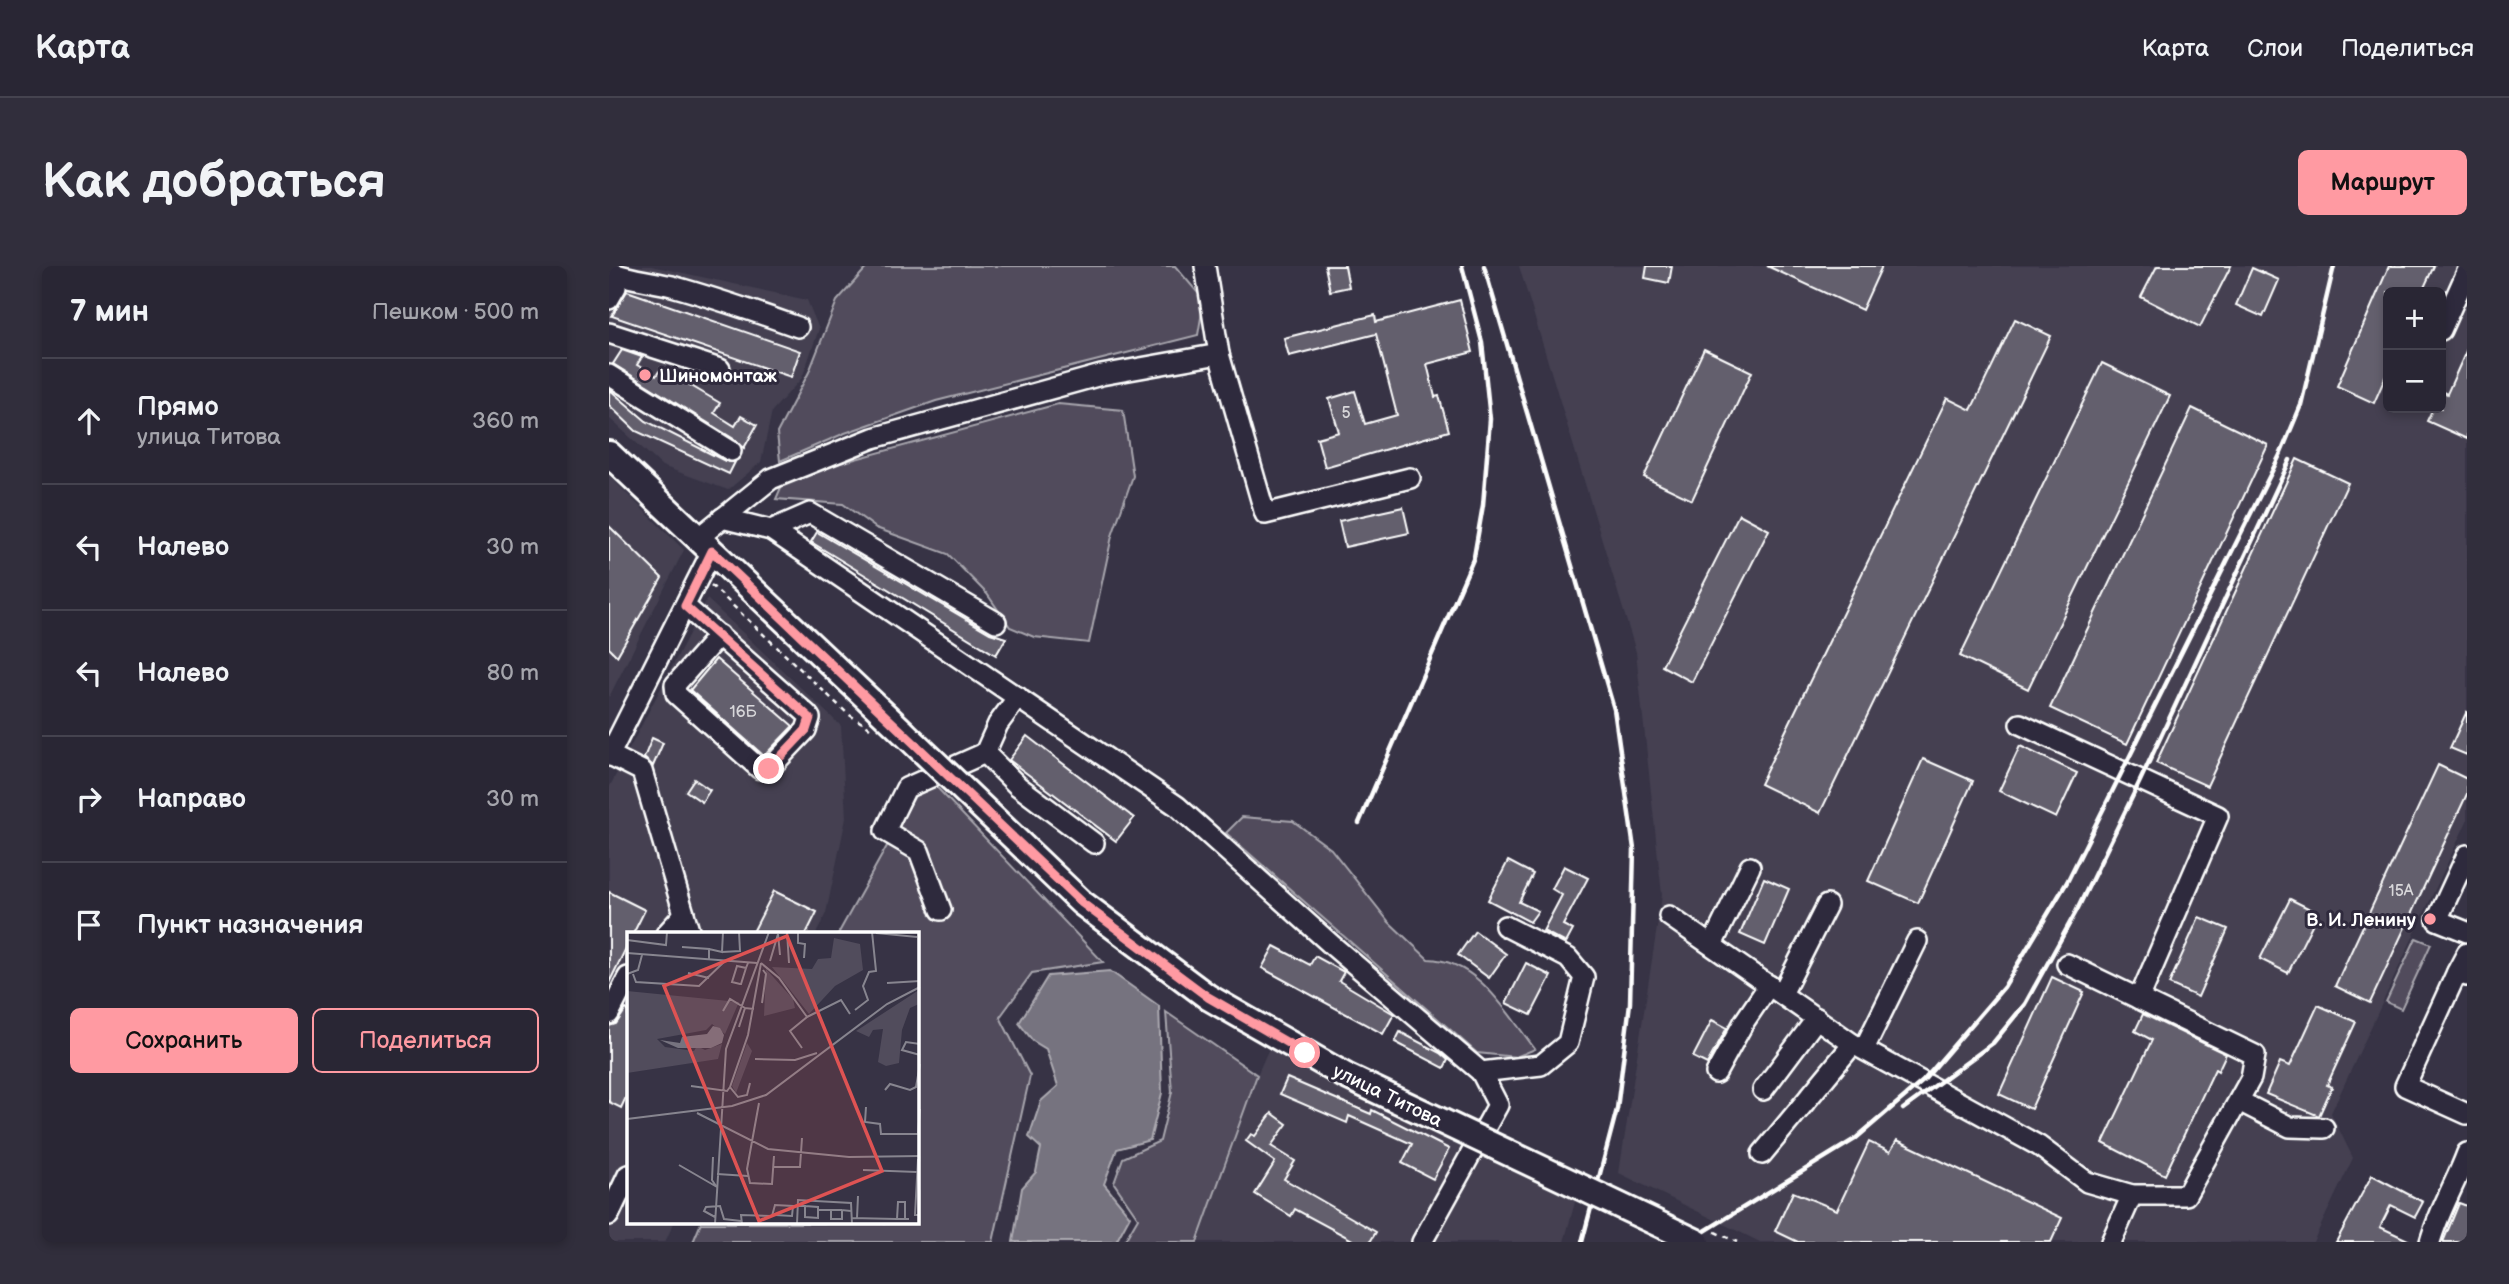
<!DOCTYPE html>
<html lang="ru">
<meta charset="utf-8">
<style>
body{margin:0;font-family:"Balsamiq Sans",sans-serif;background:#312e3c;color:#f1f3f6}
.controls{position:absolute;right:21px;top:21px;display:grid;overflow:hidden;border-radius:10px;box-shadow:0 4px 10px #0003}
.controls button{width:63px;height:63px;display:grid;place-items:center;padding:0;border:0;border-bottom:2px solid #45434f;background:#292634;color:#f1f3f6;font:35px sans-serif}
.stop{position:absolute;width:21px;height:21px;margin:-16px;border:5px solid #ff9aa2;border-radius:50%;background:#fff}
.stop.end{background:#ff9aa2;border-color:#fff;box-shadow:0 2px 7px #0008}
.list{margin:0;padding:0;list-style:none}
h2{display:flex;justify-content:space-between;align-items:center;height:91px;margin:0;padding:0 28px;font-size:30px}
h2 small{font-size:23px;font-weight:400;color:#a5a5ac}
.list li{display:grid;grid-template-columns:46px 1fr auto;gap:21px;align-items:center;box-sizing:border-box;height:126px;padding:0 28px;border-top:2px solid #45434f}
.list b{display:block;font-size:26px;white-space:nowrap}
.list p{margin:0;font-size:23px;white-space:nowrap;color:#a5a5ac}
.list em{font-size:23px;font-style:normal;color:#a5a5ac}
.actions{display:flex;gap:14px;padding:21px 28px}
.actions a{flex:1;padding:16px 0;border:2px solid #ff9aa2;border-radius:10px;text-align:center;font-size:24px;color:#ff9aa2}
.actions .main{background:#ff9aa2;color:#111}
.icon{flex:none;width:38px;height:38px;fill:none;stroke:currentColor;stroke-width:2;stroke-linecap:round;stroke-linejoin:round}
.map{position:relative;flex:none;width:1858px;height:976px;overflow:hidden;border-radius:10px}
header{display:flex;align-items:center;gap:42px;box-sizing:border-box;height:98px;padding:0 35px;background:#292634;border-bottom:2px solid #45434f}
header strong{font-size:33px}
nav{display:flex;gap:38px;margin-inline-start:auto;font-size:24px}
.intro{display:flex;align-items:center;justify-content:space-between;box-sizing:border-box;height:168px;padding:0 42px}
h1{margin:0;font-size:49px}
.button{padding:18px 32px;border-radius:10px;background:#ff9aa2;color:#111;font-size:24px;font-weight:700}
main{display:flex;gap:42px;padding:0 42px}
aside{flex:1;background:#292634;border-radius:10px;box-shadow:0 4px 10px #0003}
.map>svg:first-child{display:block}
.built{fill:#444051;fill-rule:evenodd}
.green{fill:#514c5c;stroke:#a8a6ae;stroke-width:2}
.water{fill:#76737f;stroke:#adabb2;stroke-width:2}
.building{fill:#635f6d;stroke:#fff;stroke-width:2}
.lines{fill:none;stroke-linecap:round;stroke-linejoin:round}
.minor-casing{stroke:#fff;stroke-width:24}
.major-casing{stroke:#fff;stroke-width:30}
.path{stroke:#fff;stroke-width:2.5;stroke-dasharray:5 5;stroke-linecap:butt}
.minor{stroke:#2f2a3d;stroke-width:19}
.major{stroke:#2f2a3d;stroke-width:24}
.rail{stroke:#fff;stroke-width:4.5}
.major-bridge-casing{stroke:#fff;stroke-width:30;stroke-linecap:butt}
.path-bridge{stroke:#fff;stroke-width:2.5;stroke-dasharray:5 5;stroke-linecap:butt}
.major-bridge{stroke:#2f2a3d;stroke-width:24}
.route{stroke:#ff9aa2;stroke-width:9}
.poi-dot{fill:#ff9aa2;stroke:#2f2a3d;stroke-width:2.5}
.labels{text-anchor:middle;stroke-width:6;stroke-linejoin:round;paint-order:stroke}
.number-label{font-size:16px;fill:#d8d7da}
.poi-label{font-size:19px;font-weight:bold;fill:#fff;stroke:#2f2a3d;text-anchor:start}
.street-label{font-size:19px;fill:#fff;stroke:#2f2a3d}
.inset-road{fill:none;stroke:#87858f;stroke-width:2}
.view{fill:#de5353;fill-opacity:0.15;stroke:#de5353;stroke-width:3.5}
.inset-edge{fill:none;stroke:#fff;stroke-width:3.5}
</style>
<header>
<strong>Карта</strong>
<nav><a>Карта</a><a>Слои</a><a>Поделиться</a></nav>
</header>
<div class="intro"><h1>Как добраться</h1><a class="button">Маршрут</a></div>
<main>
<aside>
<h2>7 мин<small>Пешком · 500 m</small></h2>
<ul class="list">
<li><svg class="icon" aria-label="ahead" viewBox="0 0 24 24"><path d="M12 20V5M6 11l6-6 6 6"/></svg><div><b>Прямо</b><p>улица Титова</p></div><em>360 m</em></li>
<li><svg class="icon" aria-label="left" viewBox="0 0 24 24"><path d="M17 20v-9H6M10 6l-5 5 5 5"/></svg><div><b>Налево</b></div><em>30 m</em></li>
<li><svg class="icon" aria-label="left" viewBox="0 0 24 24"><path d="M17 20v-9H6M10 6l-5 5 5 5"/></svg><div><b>Налево</b></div><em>80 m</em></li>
<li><svg class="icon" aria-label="right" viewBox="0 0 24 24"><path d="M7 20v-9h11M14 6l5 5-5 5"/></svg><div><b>Направо</b></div><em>30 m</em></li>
<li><svg class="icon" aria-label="arrive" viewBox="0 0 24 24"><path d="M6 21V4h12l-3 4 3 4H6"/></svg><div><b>Пункт назначения</b></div></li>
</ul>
<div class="actions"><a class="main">Сохранить</a><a>Поделиться</a></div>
</aside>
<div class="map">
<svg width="1858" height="976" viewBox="0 0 1858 976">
<rect width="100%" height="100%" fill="#373345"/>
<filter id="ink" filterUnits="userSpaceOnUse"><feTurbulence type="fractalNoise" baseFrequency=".0143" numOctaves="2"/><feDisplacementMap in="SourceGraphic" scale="14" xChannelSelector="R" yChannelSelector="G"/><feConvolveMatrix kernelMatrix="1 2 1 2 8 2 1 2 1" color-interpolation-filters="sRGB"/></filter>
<g filter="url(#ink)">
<g class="built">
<path d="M0,0H42L198,34L210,63L193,112L163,145L152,196L119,224L53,200L0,152Z"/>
<path d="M910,0H1858V555L1722,847L1744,892L1704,976H1151L1010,907L1053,629L1027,386ZM1779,26H1832V142H1779Z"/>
<path d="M0,210L75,284L0,431Z"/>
<path d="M98,333L232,460L237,552L217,647L207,668H19V957H65L56,976H0V522Z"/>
<path d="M661,780L968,929L955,976H588L648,809Z"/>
</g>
<g class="green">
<path d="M259,0H566L595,34L589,69L327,135L236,167L171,195L168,167L200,106L228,35Z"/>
<path d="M449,138L514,144L524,210L503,270L480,377L425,371L401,361L378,328L339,288L267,262L234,238L167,233L176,212Z"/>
<path d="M317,510L494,696L423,707L391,751L421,810L384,976H84L92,957H308V668H229Z"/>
<path d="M633,551L684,555L722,583L780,656L819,693C869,694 898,747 926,783L907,791L868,787L617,567Z"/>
<path d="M1807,672L1822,678L1792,743L1777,736Z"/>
<path d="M557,746L648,809L588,976H515L529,952L505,917L514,892L551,875L563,826Z"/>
</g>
<path class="water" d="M501,705L550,740L553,827L541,874L508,883L495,918L521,950L507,976H404L413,922L427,906L432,882L420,871L432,835L449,820L437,783L424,775L410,757L439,710Z"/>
<g class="building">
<path d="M716,0H736L740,21L721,25Z"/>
<path d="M1038,0H1063L1060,17L1036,12Z"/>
<path d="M1158,0H1273L1253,44Z"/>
<path d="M1548,0H1622L1591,61L1532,31Z"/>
<path d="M1780,0H1825L1813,26H1779V105L1765,137L1728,120Z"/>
<path d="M1643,2L1670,14L1654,51L1627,39Z"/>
<path d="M18,25L191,85L182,111L3,50Z"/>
<path d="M851,34L864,86L818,98L826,131L830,130L840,165L716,201L708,172L730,166L720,133L746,125L756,158L788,149L767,68L680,90L675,72L766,49L767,56Z"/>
<path d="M1406,53L1442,70L1211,547L1151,518L1338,132L1362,144Z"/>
<path d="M1095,83L1143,106L1083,234L1035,211Z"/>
<path d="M1858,83V173L1818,155L1824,142H1832V125L1838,128Z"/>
<path d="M13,84L33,91L28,99L47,110L52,102L111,137L105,147L126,160L132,150L148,159L135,182L128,175L4,98Z"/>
<path d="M1493,97L1561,130L1419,423L1351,390Z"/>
<path d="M0,123L37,155L116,195L126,196L120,208L27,165L0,139Z"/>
<path d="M1583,142L1659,179L1518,478L1441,442Z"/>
<path d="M1688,193L1739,217L1598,520L1547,497Z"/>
<path d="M794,241L800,267L736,281L730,255Z"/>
<path d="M1130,248L1160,264L1083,416L1053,400Z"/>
<path d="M0,260L53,312L8,390L0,382Z"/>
<path d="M208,266L381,367L397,372L387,389L202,276Z"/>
<path d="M107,393L184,460L155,490L81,424Z"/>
<path d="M1858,445V489L1841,482Z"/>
<path d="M418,470L525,552L507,575L400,494Z"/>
<path d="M43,472L54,477L44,500L35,492Z"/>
<path d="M1411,480L1468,507L1447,552L1390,525Z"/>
<path d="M1314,493L1364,515L1309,637L1259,615Z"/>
<path d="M1829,499L1858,513V528L1761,737L1726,720Z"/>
<path d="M85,513L101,524L93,536L77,525Z"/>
<path d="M899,595L924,608L910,636L929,645L921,656L879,634Z"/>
<path d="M955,600L979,612L954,659L964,664L957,677L934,665L953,629L943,623Z"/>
<path d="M1155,612L1180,623L1156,679L1131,668Z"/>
<path d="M165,625L208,646L197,668H143Z"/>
<path d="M0,626L36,644L24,668H19V678L0,717Z"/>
<path d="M1681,633L1709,647L1679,707L1651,693Z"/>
<path d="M1590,651L1619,663L1589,731L1560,718Z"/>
<path d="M866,665L897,688L880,712L849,689Z"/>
<path d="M665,680L701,699L706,690L735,706L730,715L785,748L774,768L653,702Z"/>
<path d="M917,697L942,710L922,749L897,737Z"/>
<path d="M1443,711L1475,726L1422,843L1390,828Z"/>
<path d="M1709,739L1747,756L1718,819L1723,821L1710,850L1657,828L1671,796L1681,800Z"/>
<path d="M17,743L19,744V827L12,842L0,836V760L7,758Z"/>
<path d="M1534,748L1617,788L1609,805L1606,803L1556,909L1494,877L1543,774L1526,765Z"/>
<path d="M1103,754L1118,762L1098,798L1084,791Z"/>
<path d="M791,766L831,787L839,794L835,802L786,776Z"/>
<path d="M678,812L762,848L763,844L840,883L824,913L793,897L803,878L740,850L738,857L671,828Z"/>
<path d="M663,847L678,858L662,880L686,895L675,913L767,966L761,976H747L686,943L682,950L646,928L666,896L637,875L642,868L646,870Z"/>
<path d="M1288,874L1453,952L1442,976H1189L1166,965L1184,926L1228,944L1260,876L1281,886Z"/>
<path d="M1763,909L1814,936L1806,951L1782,939L1771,961L1803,976H1727Z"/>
<path d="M1850,937L1858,940V976H1834Z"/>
</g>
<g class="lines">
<g class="minor-casing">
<g id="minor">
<path d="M596,0L610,88"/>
<path d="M0,5C13,12 47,16 63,20C106,32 147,46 189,61"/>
<path d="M0,33L7,21L8,9"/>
<path d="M1832,64L1858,6"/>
<path d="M0,67L111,103"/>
<path d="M0,109L122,185"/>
<path d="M113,252L162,264L568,540L724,680L872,806L932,799L959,777L975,711L959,692L896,660"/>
<path d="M162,264L201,247L387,356"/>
<path d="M89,272L162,213L264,172L492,109L610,88L656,248L801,212"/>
<path d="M76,340L198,448L201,452L197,464L160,503H151L67,428L66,419L110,369"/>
<path d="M409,431L389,458L376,487L409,520L485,577"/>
<path d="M1411,458L1609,550L1530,733"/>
<path d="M1,489L33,505L81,668"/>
<path d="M0,490L103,285"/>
<path d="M1858,589L1828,654L1858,666"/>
<path d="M332,644L310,585L276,565L297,522L376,487"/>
<path d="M1060,650L1244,778L1430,880L1478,916L1523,929H1577L1642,812L1646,789L1458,698"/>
<path d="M57,668L75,648"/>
<path d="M1103,679L1141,601"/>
<path d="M1848,706L1858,687"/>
<path d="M1858,710L1848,706L1796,820L1858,848"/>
<path d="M1173,728L1218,639"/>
<path d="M0,748L19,711"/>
<path d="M1255,783L1308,675"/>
<path d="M1107,807L1135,756L1160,719"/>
<path d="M1154,824L1208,752"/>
<path d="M1630,835L1681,861L1715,862"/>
<path d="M1153,888L1244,778"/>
<path d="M0,949L19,909"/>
<path d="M813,976L889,839L872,806"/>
<path d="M1502,976L1523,929"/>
<path d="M1821,976C1830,944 1847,917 1858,887"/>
</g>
</g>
<g class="major-casing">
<path id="major" d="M0,188L294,466"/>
</g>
<path class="path" d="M102,319L239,448L261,462"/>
<use href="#minor" class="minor"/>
<use href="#major" class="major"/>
<g class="rail">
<path d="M875,0L1005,443L1025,583L1021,737L1008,843L973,976"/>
<path d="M750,557L865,291L874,239L881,153L873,76L853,0"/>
<path d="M1294,843L1384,777L1416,738L1468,644L1531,515L1681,194"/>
<path d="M1078,976L1246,873L1314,815L1395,721L1458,616L1672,187L1692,139L1725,0"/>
</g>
<g class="major-bridge-casing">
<path id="major-bridge" d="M294,466L473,637L599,731L737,810L1088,976"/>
</g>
<path class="path-bridge" d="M1106,966L1128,976"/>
<use href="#major-bridge" class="major-bridge"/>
</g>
</g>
<g class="lines" filter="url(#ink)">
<path class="route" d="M160,503L197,464L201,452L76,340L103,285L473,637L599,731L696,787"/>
</g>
<g class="poi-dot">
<circle cx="36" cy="109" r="7"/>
<circle cx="1821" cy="653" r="7"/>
</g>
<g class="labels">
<g class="number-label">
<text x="737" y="152">5</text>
<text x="134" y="451">16Б</text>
<text x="1792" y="630">15А</text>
</g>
<g class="poi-label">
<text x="50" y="116">Шиномонтаж</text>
<text x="1807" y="660" text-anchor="end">В. И. Ленину</text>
</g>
<g class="street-label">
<text transform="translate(779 829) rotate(26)" y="7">улица Титова</text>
</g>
</g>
<g transform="translate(18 666)">
<rect width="292" height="292" fill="#373345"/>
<path d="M207,6L233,12L236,38L208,54L182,82L145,35L185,37L191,27L204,26ZM139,37L166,67L168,76L137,84ZM292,58V72L283,76L275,98L272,131L259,134L251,130L256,97L246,98L242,105L229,99ZM0,59L112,70L98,102L85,92L79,98L30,107L38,115L67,119L70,114L78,118L95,112L91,127L0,141ZM120,111L125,119L109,161L105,154Z" fill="#514c5c"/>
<path d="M86,94L93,96L97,103L95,111L84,116H51L33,108L53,111L55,105L80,102Z" fill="#76737f"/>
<path class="inset-road" d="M160,0L162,31M171,0V11L178,12L177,26M249,1L290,5M0,8L39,13L40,0M55,15L82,17V28M82,17L95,20L96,0M95,20L113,19L112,0M0,21L130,31M143,29L151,2L153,23M134,31L152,46L180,85L163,99L175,116M119,36L110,34L105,50L113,52H114L119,36L121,31M61,41L82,46M0,42L11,38L15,23M6,42L9,50L72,54L98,29M260,51L293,49M135,71L139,42L136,38M228,78L241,68L236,54L242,40L249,39L245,0M96,79L103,67L118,76M180,85L214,68L223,82M112,95L118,76L127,77M293,112L279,110L275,118L293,123M128,127L168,128L190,121M123,151L120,163L111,165L103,155L121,103L134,31M64,154L100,159L103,155M258,158L263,152L283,158L289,155L293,132M132,171L120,237L123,251L145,252L147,224M239,175L238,190L253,192L254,202H293M70,181L141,217L222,225L293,224M0,187L105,174L139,163L260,72L293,55M291,202L293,177M86,225L85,248L89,254M291,227L288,283H293M52,233L90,255M146,235H173L175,206M236,238L290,240M90,242L121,244M170,274H178V285L191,286V275L178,274M191,278H215M204,278V287H215V278L224,279M88,285L77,279L79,275L93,274L97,287L114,289M224,286L270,287M230,286L231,264M278,287H270L271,270H278V287H282M88,292L99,117L142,0M115,292L114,283L145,284L148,273L166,274L165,284L148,283M170,292L171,268L224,271L225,292"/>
<path class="view" d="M160,4L255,239L132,289L37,54Z"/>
<rect width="292" height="292" class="inset-edge"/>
</g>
</svg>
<div class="controls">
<button>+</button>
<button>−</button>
</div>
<div class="stop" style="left:696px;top:787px"></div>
<div class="stop end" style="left:160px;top:503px"></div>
</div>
</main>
